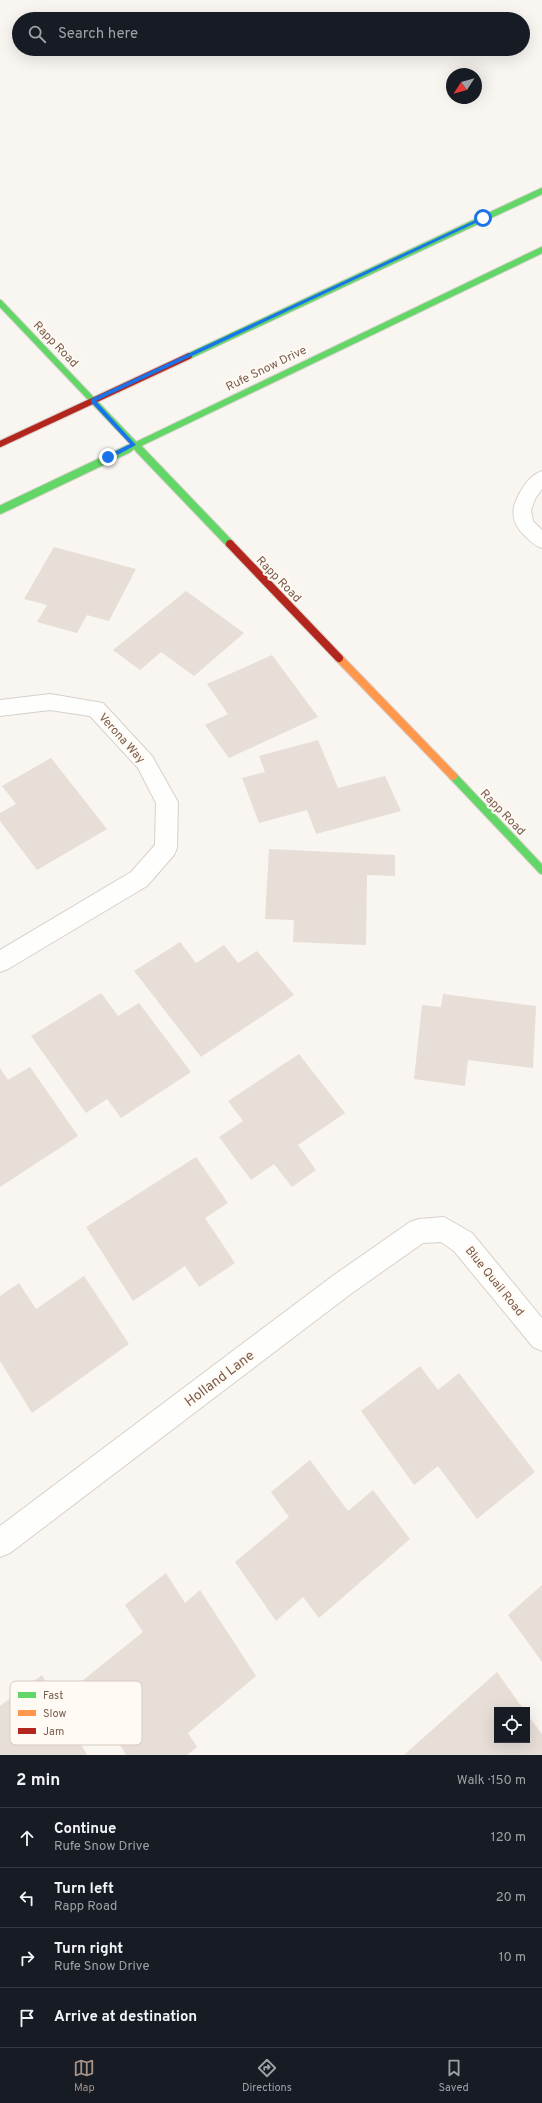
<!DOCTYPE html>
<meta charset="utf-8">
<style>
body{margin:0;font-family:Overpass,sans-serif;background:#242831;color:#f1f3f6}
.controls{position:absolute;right:12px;bottom:12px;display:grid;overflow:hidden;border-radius:0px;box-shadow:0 4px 16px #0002}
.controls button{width:36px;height:36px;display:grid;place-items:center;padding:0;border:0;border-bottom:1px solid #363941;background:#171b24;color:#f1f3f6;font:20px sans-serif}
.compass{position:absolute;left:446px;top:68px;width:36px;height:36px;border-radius:50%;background:#171b24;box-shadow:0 4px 16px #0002;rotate:234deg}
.stop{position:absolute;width:12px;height:12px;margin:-9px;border:3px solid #1a73e8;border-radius:50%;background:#fff}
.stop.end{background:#1a73e8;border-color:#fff;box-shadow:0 1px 4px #0008}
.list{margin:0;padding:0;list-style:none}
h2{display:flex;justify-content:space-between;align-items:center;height:52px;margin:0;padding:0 16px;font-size:17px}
h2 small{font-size:13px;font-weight:400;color:#9ea1a6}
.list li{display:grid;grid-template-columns:26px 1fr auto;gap:12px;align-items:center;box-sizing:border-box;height:60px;padding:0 16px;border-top:1px solid #363941}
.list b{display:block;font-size:15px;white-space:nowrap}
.list p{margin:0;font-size:13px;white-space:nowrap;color:#9ea1a6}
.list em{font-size:13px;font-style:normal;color:#9ea1a6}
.icon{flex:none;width:22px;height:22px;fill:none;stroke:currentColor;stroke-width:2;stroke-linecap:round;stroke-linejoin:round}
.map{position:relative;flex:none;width:542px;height:1755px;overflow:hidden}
.search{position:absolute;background:#171b24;box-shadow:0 4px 16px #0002;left:12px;right:12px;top:12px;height:44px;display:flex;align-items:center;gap:10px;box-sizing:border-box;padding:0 14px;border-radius:22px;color:#9ea1a6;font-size:15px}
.sheet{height:292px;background:#171b24}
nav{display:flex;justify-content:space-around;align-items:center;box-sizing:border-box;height:56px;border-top:1px solid #363941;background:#171b24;font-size:11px;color:#9ea1a6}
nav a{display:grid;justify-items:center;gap:2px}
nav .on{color:#a69286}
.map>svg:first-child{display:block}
.building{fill:#e6ded7}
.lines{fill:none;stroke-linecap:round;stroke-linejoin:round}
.street-casing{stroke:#d7d1cb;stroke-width:2}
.fast-far1-casing{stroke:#d9d2cb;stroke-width:8}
.fast-casing{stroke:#d9d2cb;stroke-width:10}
.slow-casing{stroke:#d9d2cb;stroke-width:10}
.jam-far1-casing{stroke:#d9d2cb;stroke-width:8}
.jam-casing{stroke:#d9d2cb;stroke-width:10}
.street{fill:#fefefd;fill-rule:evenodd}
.fast-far1{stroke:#63d668;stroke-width:6}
.fast{stroke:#63d668;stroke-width:8}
.slow{stroke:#ff974d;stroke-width:8}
.jam-far1{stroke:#b3261e;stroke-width:6}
.jam{stroke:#b3261e;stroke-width:8}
.route{fill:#1a73e8}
.labels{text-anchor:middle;stroke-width:4;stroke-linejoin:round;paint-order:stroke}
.street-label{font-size:12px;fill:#7a5c4d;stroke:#fffaf3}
.near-street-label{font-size:14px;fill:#7a5c4d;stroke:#fffaf3}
.key{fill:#fffaf3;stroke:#d7cbc1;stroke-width:1}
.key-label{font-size:11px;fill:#7a5c4d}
</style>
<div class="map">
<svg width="542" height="1755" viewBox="0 0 542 1755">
<rect width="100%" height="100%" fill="#f9f5f0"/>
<g class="building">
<path d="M54,547L136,569L109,621L87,615L77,633L37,622L47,605L24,599Z"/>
<path d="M186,591L244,633L194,676L161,652L140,670L113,650Z"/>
<path d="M272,655L318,717L229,758L205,725L228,714L207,684Z"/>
<path d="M318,740L338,788L385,776L401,811L316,834L307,810L259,823L242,778L265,772L259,756Z"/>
<path d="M51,758L107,829L37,870L0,821V813L16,804L2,786Z"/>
<path d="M269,849L395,855V876L367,875L366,945L293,942L294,920L265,919Z"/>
<path d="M180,942L196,963L224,945L238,963L257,951L294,995L201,1057L134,971Z"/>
<path d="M101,993L118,1016L139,1003L191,1072L121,1118L107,1099L86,1113L31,1036Z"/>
<path d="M443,994L536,1006L533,1068L468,1060L465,1086L414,1079L422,1005L441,1007Z"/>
<path d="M299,1054L345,1113L298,1145L316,1170L292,1187L274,1164L251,1180L219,1137L243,1121L228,1101Z"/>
<path d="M30,1067L78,1136L0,1187V1068L8,1080Z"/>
<path d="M196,1157L228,1203L205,1218L235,1263L199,1287L185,1266L133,1301L86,1227Z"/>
<path d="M84,1276L129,1344L32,1413L0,1361V1296L19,1283L36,1309Z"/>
<path d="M420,1366L438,1390L459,1373L535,1472L477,1519L438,1466L414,1485L361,1411Z"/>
<path d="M310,1460L348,1511L373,1490L410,1539L319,1618L303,1597L276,1621L235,1562L289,1517L271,1492Z"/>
<path d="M166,1573L185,1603L200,1590L256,1676L188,1733L197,1747L187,1755H126L82,1681L143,1632L125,1605Z"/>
<path d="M542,1585V1662L508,1615Z"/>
<path d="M497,1672L524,1710H497V1740H527V1714L542,1734V1755H404Z"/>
<path d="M42,1675L87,1755H0V1706Z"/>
</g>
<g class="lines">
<g class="street-casing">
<g id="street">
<path d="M542,471V489L535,499L531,510L533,521L542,530V548C535,546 530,541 525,536C509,521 511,506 522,489C527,481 533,474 542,471Z"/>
<path d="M50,694L103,703L152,756L178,802L177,848L174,855L147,886L8,969L0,972V950L131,872L155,845L156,803L138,768L90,716L50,710L0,716V700Z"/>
<path d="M444,1217L472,1233L542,1318V1351L533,1347L454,1251L441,1242L423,1243L352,1293L10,1553L0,1557V1526L334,1275L410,1222L419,1219Z"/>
</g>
</g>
<g class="fast-far1-casing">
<g id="fast-far1">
<path d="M0,303L140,450"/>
<path d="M189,356L542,191"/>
<path d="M126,450L542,250"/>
</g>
</g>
<g class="fast-casing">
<g id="fast">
<path d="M139,449L230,544"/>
<path d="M0,510L128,449"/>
<path d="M453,776L542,870"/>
</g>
</g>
<g class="slow-casing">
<path id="slow" d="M339,658L453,776"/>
</g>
<g class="jam-far1-casing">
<path id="jam-far1" d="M0,444L189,356"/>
</g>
<g class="jam-casing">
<path id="jam" d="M230,544L339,658"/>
</g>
<use href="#street" class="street"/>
<use href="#fast-far1" class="fast-far1"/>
<use href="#fast" class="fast"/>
<use href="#slow" class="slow"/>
<use href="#jam-far1" class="jam-far1"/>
<use href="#jam" class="jam"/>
</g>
<path class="route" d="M482,217L486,218L96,401L136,445L110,459H106V456L130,444L91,402V399Z"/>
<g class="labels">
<g class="street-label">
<text transform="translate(56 344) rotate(46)" y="4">Rapp Road</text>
<text transform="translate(266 368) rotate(-26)" y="4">Rufe Snow Drive</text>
<text transform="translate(279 579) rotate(46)" y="4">Rapp Road</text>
<text transform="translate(122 738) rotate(48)" y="4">Verona Way</text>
<text transform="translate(503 812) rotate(46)" y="4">Rapp Road</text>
<text transform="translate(495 1281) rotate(51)" y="4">Blue Quail Road</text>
</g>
<g class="near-street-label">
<text transform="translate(219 1378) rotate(-37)" y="5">Holland Lane</text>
</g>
</g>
<rect x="10" y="1681" width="132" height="64" rx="6" class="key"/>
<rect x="18" y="1692" width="18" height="6" fill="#63d668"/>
<rect x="18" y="1710" width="18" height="6" fill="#ff974d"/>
<rect x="18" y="1728" width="18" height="6" fill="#b3261e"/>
<g class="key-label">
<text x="43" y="1699">Fast</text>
<text x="43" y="1717">Slow</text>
<text x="43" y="1735">Jam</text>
</g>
</svg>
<div class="controls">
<button><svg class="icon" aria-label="locate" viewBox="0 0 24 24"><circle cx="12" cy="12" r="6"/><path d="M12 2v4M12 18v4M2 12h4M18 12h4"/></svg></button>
</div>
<svg class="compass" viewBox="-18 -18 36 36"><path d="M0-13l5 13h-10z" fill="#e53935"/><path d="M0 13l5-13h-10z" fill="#9ea1a6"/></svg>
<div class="stop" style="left:483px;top:218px"></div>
<div class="stop end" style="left:108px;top:457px"></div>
<div class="search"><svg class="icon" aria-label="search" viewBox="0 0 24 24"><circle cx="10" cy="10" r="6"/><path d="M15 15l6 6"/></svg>Search here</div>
</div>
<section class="sheet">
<h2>2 min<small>Walk · 150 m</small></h2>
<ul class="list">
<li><svg class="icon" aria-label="ahead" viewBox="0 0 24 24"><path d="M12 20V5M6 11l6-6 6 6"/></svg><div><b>Continue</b><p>Rufe Snow Drive</p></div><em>120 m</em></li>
<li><svg class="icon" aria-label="left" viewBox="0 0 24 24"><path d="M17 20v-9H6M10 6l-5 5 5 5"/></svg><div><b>Turn left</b><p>Rapp Road</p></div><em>20 m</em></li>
<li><svg class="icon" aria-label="right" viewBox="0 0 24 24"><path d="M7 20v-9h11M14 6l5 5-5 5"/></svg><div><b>Turn right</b><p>Rufe Snow Drive</p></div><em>10 m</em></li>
<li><svg class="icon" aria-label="arrive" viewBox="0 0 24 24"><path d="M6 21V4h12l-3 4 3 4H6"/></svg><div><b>Arrive at destination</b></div></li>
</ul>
</section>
<nav>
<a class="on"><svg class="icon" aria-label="map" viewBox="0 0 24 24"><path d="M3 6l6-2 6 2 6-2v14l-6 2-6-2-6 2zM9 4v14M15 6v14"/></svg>Map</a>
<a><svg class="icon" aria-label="directions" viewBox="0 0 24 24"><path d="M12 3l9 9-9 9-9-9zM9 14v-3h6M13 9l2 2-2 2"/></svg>Directions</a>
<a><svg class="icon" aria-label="saved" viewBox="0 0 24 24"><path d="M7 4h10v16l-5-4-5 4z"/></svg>Saved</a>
</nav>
